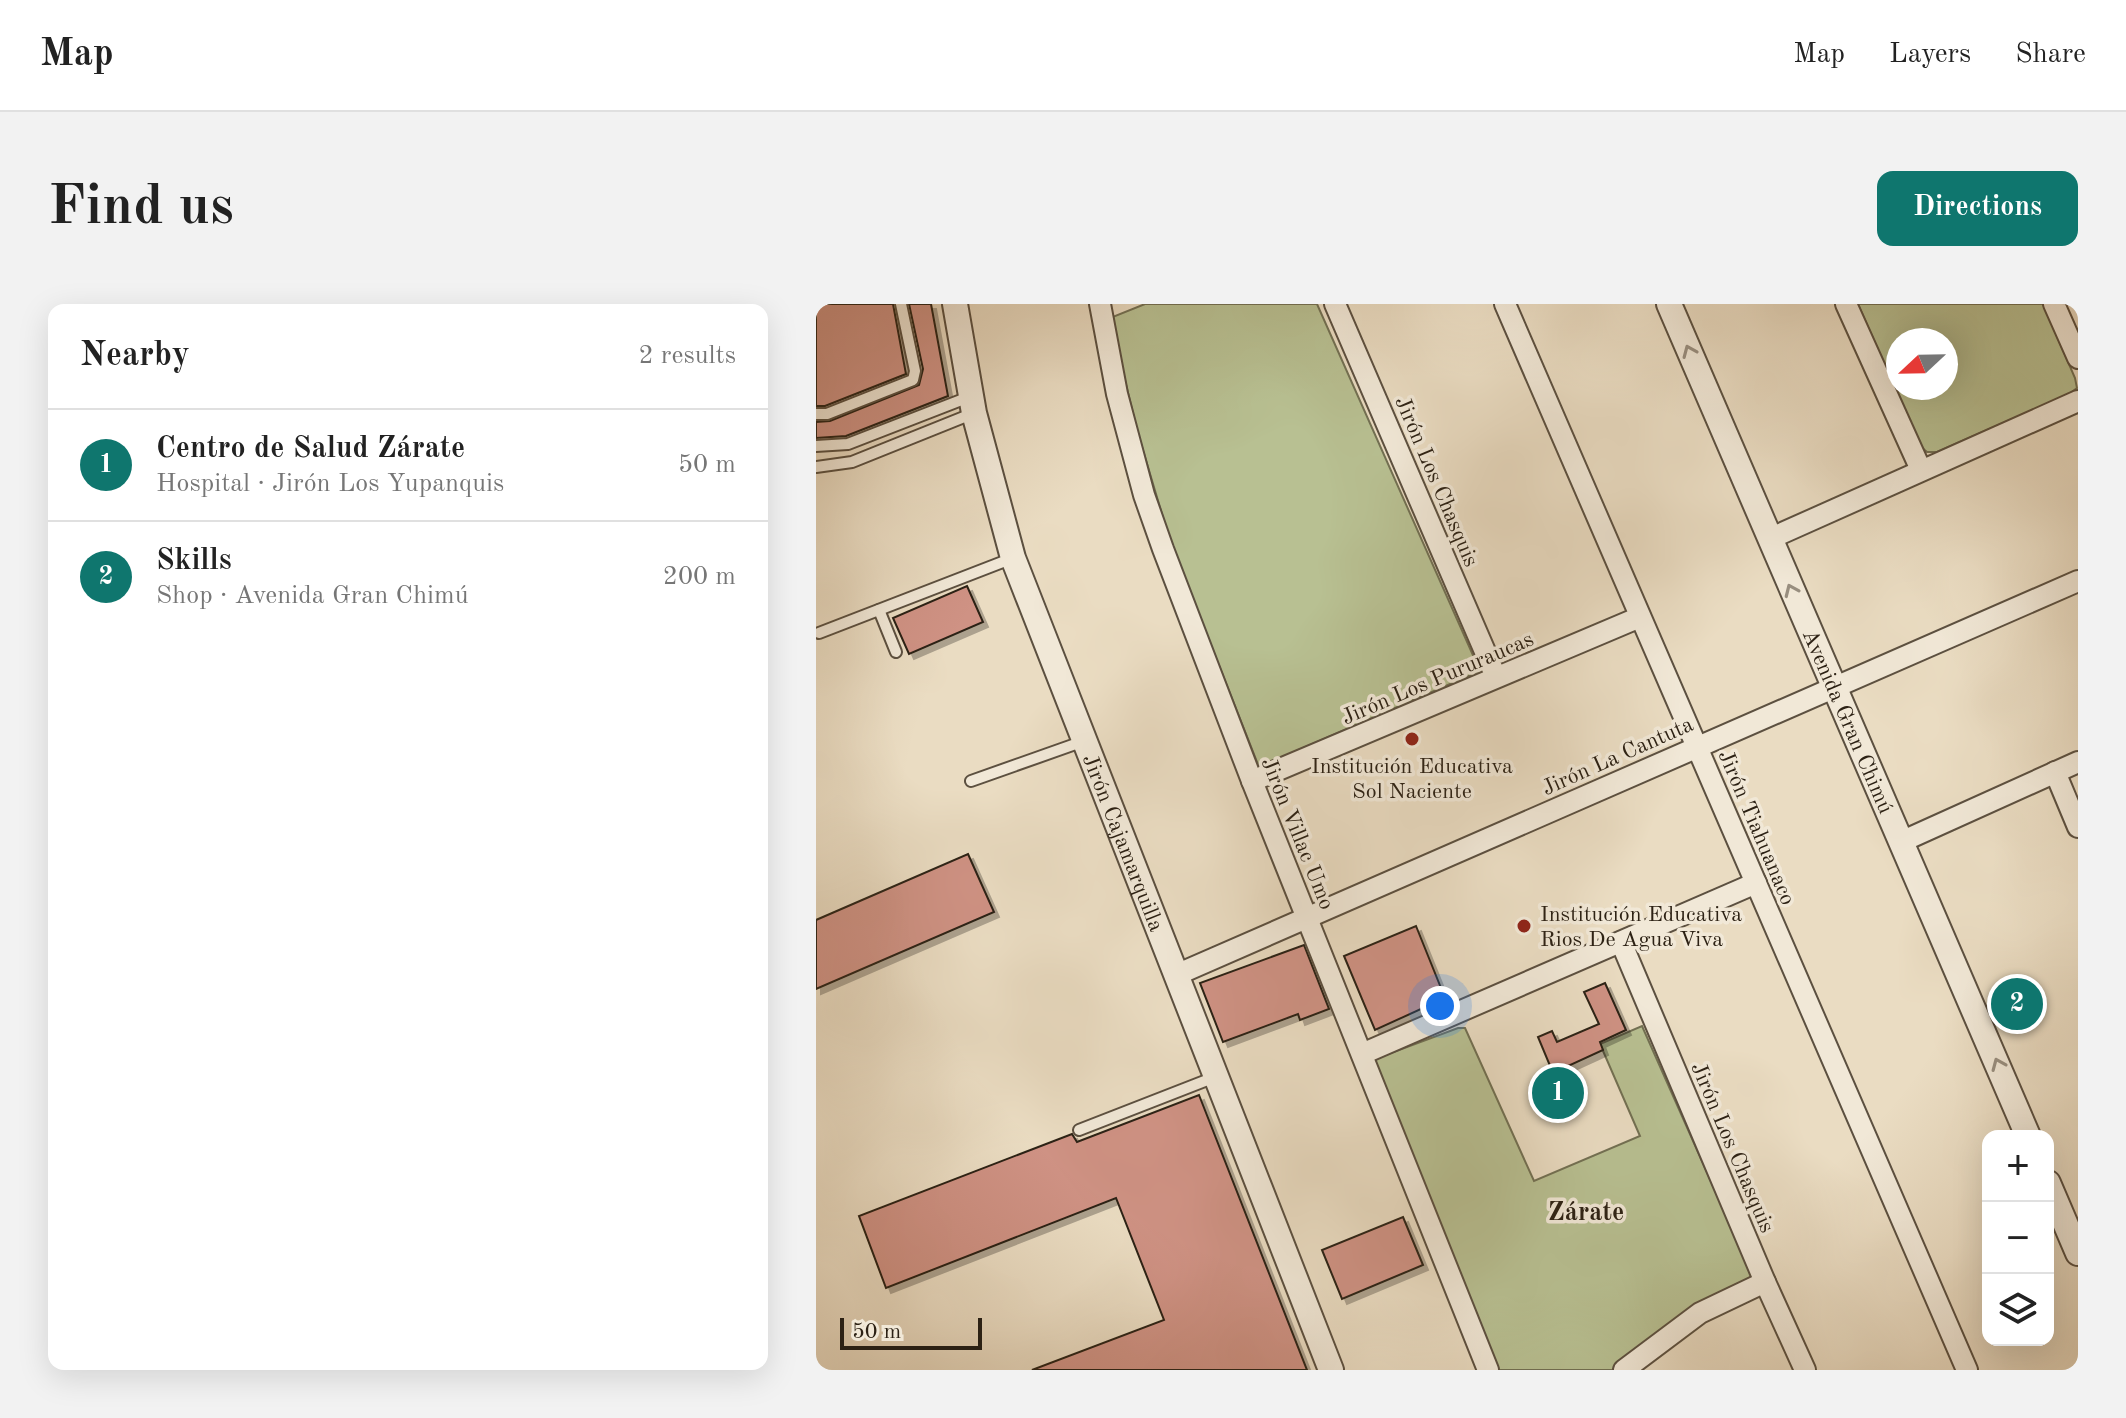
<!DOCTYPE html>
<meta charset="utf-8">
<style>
body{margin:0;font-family:"Old Standard TT",serif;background:#f2f2f2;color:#222}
.controls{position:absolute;right:24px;bottom:24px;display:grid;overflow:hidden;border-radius:16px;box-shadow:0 8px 32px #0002}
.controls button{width:72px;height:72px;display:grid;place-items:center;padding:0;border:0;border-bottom:2px solid #e0e0e0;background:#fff;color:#222;font:40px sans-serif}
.compass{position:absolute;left:1070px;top:24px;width:72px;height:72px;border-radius:50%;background:#fff;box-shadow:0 8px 32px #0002;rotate:248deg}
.scale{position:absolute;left:24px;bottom:20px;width:142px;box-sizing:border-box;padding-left:8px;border:4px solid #2c2114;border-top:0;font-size:22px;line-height:28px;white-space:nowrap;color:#2c2114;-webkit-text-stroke:6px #f1e8d7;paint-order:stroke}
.you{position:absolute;left:624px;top:702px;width:28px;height:28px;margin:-20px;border:6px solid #fff;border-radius:50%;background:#1a73e8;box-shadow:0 0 0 12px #1a73e833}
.badge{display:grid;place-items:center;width:52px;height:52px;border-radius:50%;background:#0f766e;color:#fff;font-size:26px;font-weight:700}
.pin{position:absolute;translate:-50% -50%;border:4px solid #fff;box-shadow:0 2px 8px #0006}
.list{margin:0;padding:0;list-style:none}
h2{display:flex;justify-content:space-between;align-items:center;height:104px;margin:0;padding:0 32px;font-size:34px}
h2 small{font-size:26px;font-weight:400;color:#767676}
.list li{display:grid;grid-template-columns:52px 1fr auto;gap:24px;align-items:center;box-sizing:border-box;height:112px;padding:0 32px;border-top:2px solid #e0e0e0}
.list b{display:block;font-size:30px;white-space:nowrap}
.list p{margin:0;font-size:26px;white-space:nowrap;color:#767676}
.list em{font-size:26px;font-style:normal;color:#767676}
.icon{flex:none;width:44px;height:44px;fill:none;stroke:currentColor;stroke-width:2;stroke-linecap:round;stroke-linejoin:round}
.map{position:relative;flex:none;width:1262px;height:1066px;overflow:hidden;border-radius:16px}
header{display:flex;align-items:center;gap:48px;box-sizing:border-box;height:112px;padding:0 40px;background:#fff;border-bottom:2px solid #e0e0e0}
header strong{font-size:38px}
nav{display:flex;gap:44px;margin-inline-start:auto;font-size:28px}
.intro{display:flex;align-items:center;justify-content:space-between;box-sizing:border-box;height:192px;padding:0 48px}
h1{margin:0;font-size:56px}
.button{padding:20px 36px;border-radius:16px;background:#0f766e;color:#fff;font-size:28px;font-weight:700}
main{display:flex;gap:48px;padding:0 48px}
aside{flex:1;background:#fff;border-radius:16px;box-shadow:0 8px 32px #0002}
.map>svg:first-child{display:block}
.green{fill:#b8c092;stroke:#727053;stroke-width:2;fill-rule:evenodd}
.building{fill:#cf9284;stroke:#2c2114;stroke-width:2;filter:url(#shadow)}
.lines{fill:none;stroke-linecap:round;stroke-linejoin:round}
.service-casing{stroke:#5c5040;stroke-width:14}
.minor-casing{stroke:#5c5040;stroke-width:24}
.tertiary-casing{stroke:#5c5040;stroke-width:28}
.service{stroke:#f1e8d7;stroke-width:10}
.minor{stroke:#f1e8d7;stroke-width:20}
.tertiary{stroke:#f1e8d7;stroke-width:24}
.oneway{stroke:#988e7f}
.poi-dot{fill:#8f2418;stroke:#f1e8d7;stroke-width:3}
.labels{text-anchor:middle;stroke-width:7;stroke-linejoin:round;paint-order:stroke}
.street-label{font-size:22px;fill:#2c2114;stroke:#f1e8d7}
.poi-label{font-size:22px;fill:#2c2114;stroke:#f1e8d7}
.quarter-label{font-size:26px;font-weight:bold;fill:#2c2114;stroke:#f1e8d7}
</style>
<header>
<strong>Map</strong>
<nav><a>Map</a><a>Layers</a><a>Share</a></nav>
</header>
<div class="intro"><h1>Find us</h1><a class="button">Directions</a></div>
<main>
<aside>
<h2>Nearby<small>2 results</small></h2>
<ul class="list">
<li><span class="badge">1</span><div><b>Centro de Salud Zárate</b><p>Hospital · Jirón Los Yupanquis</p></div><em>50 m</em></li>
<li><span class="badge">2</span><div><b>Skills</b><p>Shop · Avenida Gran Chimú</p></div><em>200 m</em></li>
</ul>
</aside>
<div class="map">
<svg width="1262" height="1066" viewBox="0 0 1262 1066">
<defs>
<filter id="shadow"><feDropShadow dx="5" dy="5" stdDeviation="0" flood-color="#0004"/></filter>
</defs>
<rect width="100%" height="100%" fill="#eadcc2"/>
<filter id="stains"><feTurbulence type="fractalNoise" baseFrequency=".0025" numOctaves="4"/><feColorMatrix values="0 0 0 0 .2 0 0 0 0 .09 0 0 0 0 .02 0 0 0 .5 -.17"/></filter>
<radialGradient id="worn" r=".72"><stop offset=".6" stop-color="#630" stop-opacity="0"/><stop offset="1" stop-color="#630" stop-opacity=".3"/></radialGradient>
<g class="green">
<path d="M329,0H501L664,367L443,463L354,237L321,126L294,14Z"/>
<path d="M1042,0H1227L1259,74L1261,84L1253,90L1121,148H1111L1104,142ZM1082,36H1130V84H1082Z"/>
<path d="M826,722L937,972L861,1014L796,1066H680L556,756L642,724H649L718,877L824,832L784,740Z"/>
</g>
<g class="building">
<path d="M0,0H77L90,70L9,102H0Z"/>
<path d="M93,0H115L132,92L30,132L0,134V118L14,117L103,81L107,65Z"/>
<path d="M151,282L167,318L93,350L77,314Z"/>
<path d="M152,550L178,608L0,685V616Z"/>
<path d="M600,622L629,694L559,726L528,652Z"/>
<path d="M488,641L513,705L484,716L482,710L407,738L384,679Z"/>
<path d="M789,679L810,726L784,738L787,746L737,769L722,733L736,727L741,738L783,720L768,688Z"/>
<path d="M383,791L491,1066H216L348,1016L300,894L70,984L43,912L256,830L261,838Z"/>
<path d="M587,913L607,961L526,995L506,946Z"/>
</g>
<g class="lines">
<g class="service-casing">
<g id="service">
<path d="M0,110H11L97,76L99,67L85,0"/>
<path d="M0,142L32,140L153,93"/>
<path d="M0,163L36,158L158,109"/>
<path d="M63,306L80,348"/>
<path d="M3,329L197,254"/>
<path d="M155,477L268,437"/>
<path d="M263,826L399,773"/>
</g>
</g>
<g class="minor-casing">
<g id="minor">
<path d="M284,0L301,90L328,191L347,245L436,477L672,1066"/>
<path d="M519,0L680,373"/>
<path d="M689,0L1151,1066"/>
<path d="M1030,0L1105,166"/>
<path d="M1238,0L1262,54"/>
<path d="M953,235L1262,97"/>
<path d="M1239,468L1262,523"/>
<path d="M436,477L824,313"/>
<path d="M1087,537L1262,458"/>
<path d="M805,638L949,978L989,1066"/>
<path d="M360,671L1262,277"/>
<path d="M546,750L940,579"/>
<path d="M808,1066L884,1009L949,978"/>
</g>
</g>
<g class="tertiary-casing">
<g id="tertiary">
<path id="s1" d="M139,0L158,109L197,254L515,1066"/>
<path id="s2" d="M853,0L1212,832"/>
<path d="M1232,879L1262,949"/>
</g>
</g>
<use href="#service" class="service"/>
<use href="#minor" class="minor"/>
<use href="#tertiary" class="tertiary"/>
</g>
<defs><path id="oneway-chevron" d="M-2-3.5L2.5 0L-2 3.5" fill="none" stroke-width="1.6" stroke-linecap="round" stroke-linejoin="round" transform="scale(2)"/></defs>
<g class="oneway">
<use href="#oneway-chevron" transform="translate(873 47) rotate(-113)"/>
<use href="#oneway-chevron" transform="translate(975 286) rotate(-114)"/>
<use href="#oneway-chevron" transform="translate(1182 760) rotate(-113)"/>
</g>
<g class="poi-dot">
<circle cx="596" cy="435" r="8"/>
<circle cx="708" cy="622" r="8"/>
</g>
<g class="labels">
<g class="street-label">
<text transform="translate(622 177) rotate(67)" y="8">Jirón Los Chasquis</text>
<text transform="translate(621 373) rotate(-23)" y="8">Jirón Los Pururaucas</text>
<text dy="8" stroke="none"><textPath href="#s2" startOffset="454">Avenida Gran Chimú</textPath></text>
<text transform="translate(801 451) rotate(-24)" y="8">Jirón La Cantuta</text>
<text transform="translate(942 523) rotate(67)" y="8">Jirón Tiahuanaco</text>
<text transform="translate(483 529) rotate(68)" y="8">Jirón Villac Umo</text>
<text dy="8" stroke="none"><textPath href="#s1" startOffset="566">Jirón Cajamarquilla</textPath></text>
<text transform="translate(918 843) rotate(67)" y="8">Jirón Los Chasquis</text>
</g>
<g class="poi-label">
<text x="596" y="469">Institución Educativa<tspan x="596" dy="25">Sol Naciente</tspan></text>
<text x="724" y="617" text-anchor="start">Institución Educativa<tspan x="724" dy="25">Rios De Agua Viva</tspan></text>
</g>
<g class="quarter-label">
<text x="770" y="916">Zárate</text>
</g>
</g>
<rect width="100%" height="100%" filter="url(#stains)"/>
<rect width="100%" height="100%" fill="url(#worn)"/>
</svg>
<div class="controls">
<button>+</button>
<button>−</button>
<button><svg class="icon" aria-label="layers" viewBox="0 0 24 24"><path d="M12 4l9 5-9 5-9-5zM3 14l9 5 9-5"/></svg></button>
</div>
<svg class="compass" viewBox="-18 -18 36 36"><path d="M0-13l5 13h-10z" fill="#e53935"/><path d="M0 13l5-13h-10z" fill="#767676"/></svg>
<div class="scale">50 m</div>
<div class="you"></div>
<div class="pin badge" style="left:742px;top:789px">1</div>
<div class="pin badge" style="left:1201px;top:700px">2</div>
</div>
</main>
